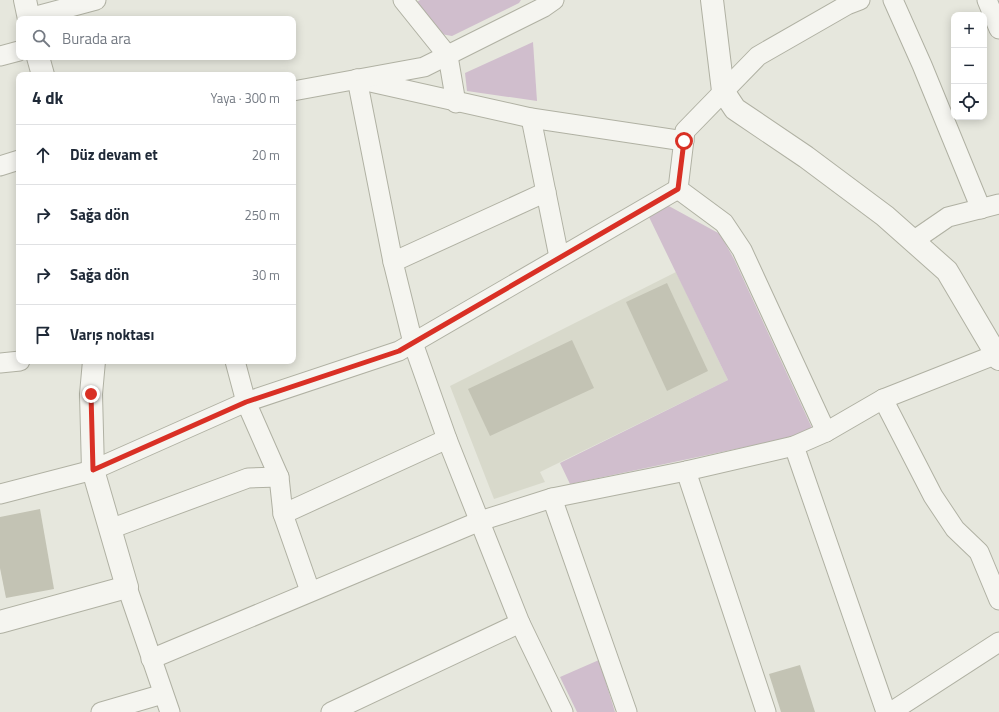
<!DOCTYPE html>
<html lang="tr">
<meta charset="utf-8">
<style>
body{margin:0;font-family:"Titillium Web",sans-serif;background:#f6f6f7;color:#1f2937}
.controls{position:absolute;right:12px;top:12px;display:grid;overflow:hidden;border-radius:8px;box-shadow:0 2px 10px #0003}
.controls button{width:36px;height:36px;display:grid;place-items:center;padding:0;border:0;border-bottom:1px solid #e0e1e3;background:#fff;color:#1f2937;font:20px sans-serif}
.stop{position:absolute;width:12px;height:12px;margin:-9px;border:3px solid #d93025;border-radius:50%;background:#fff}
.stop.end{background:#d93025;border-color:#fff;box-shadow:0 1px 4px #0008}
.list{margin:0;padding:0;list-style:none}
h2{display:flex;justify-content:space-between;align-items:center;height:52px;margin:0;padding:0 16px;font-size:17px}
h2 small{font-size:13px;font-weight:400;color:#747a83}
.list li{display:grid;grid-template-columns:26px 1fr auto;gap:12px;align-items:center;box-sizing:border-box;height:60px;padding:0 16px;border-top:1px solid #e0e1e3}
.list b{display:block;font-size:15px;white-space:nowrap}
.list em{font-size:13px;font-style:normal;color:#747a83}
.icon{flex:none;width:22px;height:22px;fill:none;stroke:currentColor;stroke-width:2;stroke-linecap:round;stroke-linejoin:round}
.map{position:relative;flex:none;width:999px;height:712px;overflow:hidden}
.search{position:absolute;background:#fff;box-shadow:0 2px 10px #0003;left:16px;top:16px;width:280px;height:44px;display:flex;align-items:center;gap:10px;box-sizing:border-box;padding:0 14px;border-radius:8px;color:#747a83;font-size:15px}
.panel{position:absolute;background:#fff;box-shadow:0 2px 10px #0003;left:16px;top:72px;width:280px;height:292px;border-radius:8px}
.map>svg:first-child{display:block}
.built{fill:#d8d9cb}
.green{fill:#d0becd}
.building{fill:#c3c3b4}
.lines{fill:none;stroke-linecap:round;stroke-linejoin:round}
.minor-casing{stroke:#b0b1a3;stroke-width:21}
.tertiary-casing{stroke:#b0b1a3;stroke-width:24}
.minor{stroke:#f5f5f0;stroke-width:19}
.tertiary{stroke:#f5f5f0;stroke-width:22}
.route{stroke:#d93025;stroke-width:5}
</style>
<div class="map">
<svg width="999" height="712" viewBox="0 0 999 712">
<rect width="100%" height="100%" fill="#e6e7dd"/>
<path class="built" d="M676,272L728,380L540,472L545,482L494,499L450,386Z"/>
<g class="green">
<path d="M420,0H521L519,3L452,36L441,34L417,2Z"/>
<path d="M533,42L537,101L467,91L465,73Z"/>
<path d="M667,205L720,234L734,259L812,428L788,438L570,484L560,463L728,380L649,217Z"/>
<path d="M599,660L615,712H577L560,677Z"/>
</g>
<g class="building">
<path d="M667,283L708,371L667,391L626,302Z"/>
<path d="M572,340L594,388L490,436L468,389Z"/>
<path d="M40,509L54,589L6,598L0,568V517Z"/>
<path d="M800,665L815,712H781L769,674Z"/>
</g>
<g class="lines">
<g class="minor-casing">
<g id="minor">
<path d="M403,0L448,56L456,103"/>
<path d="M893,0L922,65L981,209"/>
<path d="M987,0L999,29"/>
<path d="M29,18L96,0"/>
<path d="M0,56L19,51"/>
<path d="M357,79L393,262L413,343L447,439L520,623L563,712"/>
<path d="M357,79L531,118L684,141"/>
<path d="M293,91L424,67L544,7L554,0"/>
<path d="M531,118L559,257"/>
<path d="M0,166L19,160"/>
<path d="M913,241L948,217L999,204"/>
<path d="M393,262L546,192"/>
<path d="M235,361L246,402L279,477L283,514L310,591"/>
<path d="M0,363L20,361"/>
<path d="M883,399L933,496L955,529L979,552L999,600"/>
<path d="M826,432L742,250L724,223L678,189L685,131L758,56L847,5L860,0"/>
<path d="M794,446L886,712"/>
<path d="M686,471L766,712"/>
<path d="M0,494L93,470L246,402L399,351L678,189"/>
<path d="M552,498L627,712"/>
<path d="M283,514L447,439"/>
<path d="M110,529L248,478L279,477"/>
<path d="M127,587L170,712"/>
<path d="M151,659L480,521L552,498L686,471L794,446L826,432L883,399L997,354"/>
<path d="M101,712L163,694"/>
<path d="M331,712L520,623"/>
<path d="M891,712L999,642"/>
</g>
</g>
<g class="tertiary-casing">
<g id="tertiary">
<path d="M25,0L29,19"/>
<path d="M712,0L723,91L735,109L806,157L885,216L947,271L999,359"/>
<path d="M38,57L43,75"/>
<path d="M0,622L127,587L93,470L91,394L94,361"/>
</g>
</g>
<use href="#minor" class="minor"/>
<use href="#tertiary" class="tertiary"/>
</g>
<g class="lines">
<path class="route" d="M91,394L93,470L246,402L399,351L678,189L684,141"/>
</g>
</svg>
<div class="controls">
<button>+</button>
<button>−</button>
<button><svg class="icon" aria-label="locate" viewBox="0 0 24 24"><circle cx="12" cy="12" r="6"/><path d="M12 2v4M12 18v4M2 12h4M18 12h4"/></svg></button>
</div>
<div class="stop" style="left:684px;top:141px"></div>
<div class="stop end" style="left:91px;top:394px"></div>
<div class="search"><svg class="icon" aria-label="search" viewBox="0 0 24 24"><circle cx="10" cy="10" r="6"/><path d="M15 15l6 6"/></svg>Burada ara</div>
<section class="panel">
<h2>4 dk<small>Yaya · 300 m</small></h2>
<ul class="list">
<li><svg class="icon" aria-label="ahead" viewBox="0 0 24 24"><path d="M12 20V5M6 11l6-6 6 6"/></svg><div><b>Düz devam et</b></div><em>20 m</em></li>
<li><svg class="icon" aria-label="right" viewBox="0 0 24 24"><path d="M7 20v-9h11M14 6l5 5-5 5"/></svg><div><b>Sağa dön</b></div><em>250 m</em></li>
<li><svg class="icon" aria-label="right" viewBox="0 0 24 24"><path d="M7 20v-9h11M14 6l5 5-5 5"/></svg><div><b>Sağa dön</b></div><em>30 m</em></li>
<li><svg class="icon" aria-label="arrive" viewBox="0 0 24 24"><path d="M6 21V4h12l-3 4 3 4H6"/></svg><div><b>Varış noktası</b></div></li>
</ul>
</section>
</div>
